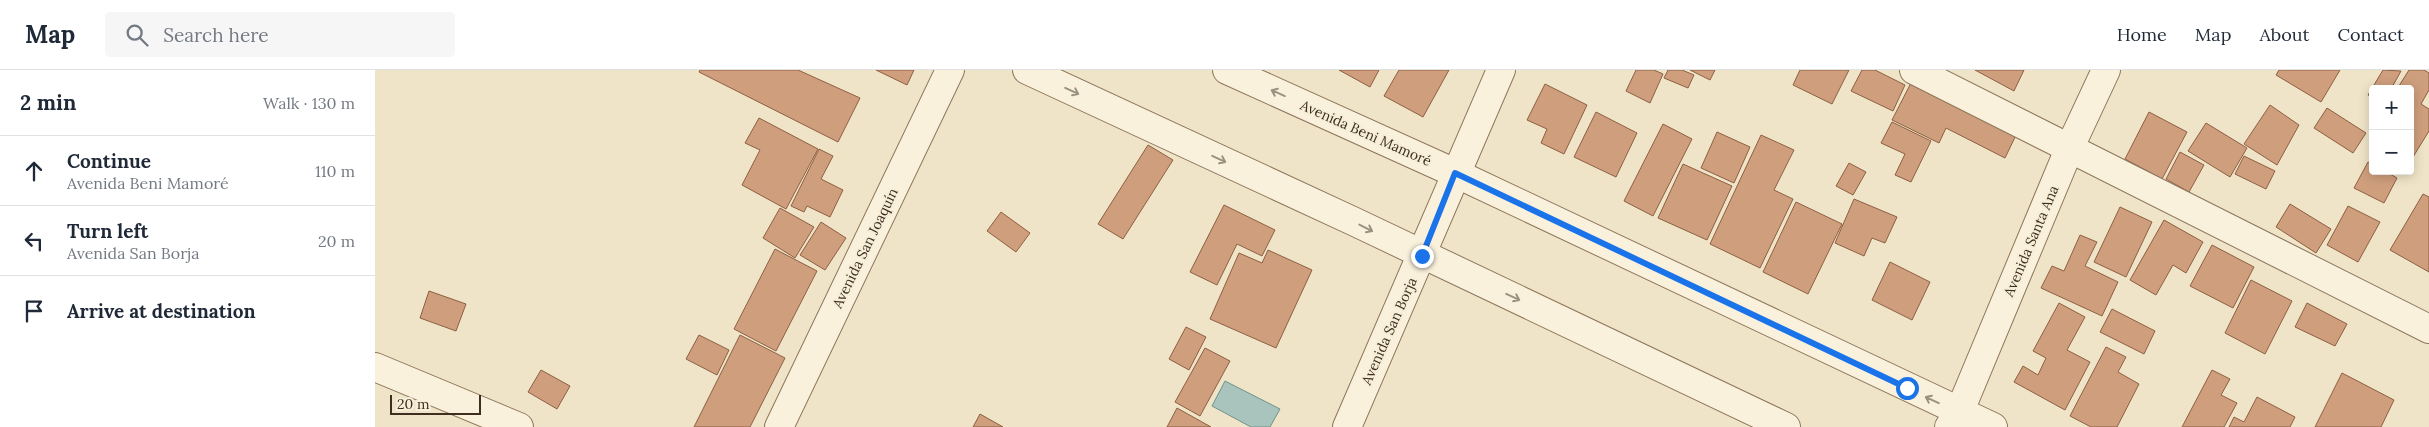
<!DOCTYPE html>
<meta charset="utf-8">
<style>
body{margin:0;font-family:Lora,serif;background:#f6f6f7;color:#1f2937}
.controls{position:absolute;right:15px;top:15px;display:grid;overflow:hidden;border-radius:5px;box-shadow:0 2px 12px #0003}
.controls button{width:45px;height:45px;display:grid;place-items:center;padding:0;border:0;border-bottom:1px solid #e0e1e3;background:#fff;color:#1f2937;font:25px sans-serif}
.scale{position:absolute;left:15px;bottom:12px;width:91px;box-sizing:border-box;padding-left:5px;border:2px solid #3d2e20;border-top:0;font-size:14px;line-height:18px;white-space:nowrap;color:#3d2e20;-webkit-text-stroke:4px #f7eed8;paint-order:stroke}
.stop{position:absolute;width:15px;height:15px;margin:-11px;border:4px solid #1a73e8;border-radius:50%;background:#fff}
.stop.end{background:#1a73e8;border-color:#fff;box-shadow:0 1px 5px #0008}
.list{margin:0;padding:0;list-style:none}
h2{display:flex;justify-content:space-between;align-items:center;height:65px;margin:0;padding:0 20px;font-size:21px}
h2 small{font-size:16px;font-weight:400;color:#747a83}
.list li{display:grid;grid-template-columns:32px 1fr auto;gap:15px;align-items:center;box-sizing:border-box;height:70px;padding:0 20px;border-top:1px solid #e0e1e3}
.list b{display:block;font-size:19px;white-space:nowrap}
.list p{margin:0;font-size:16px;white-space:nowrap;color:#747a83}
.list em{font-size:16px;font-style:normal;color:#747a83}
.icon{flex:none;width:28px;height:28px;fill:none;stroke:currentColor;stroke-width:2;stroke-linecap:round;stroke-linejoin:round}
.map{position:relative;flex:none;width:2054px;height:357px;overflow:hidden}
header{display:flex;align-items:center;gap:30px;box-sizing:border-box;height:70px;padding:0 25px;background:#fff;border-bottom:1px solid #e0e1e3}
header strong{font-size:24px}
nav{display:flex;gap:28px;margin-inline-start:auto;font-size:18px}
.search{width:350px;height:45px;background:#f6f6f7;display:flex;align-items:center;gap:12px;box-sizing:border-box;padding:0 18px;border-radius:5px;color:#747a83;font-size:19px}
main{display:flex}
aside{flex:1;background:#fff}
.map>svg:first-child{display:block}
.water{fill:#a9c4bc;stroke:#6f938a}
.building{fill:#cf9f7d;stroke:#8d5f41}
.lines{fill:none;stroke-linecap:round;stroke-linejoin:round}
.minor-casing{stroke:#8d765c;stroke-width:30}
.minor{stroke:#faf1dc;stroke-width:28}
.oneway{stroke:#9c907e}
.route{stroke:#1a73e8;stroke-width:6}
.labels{text-anchor:middle;stroke-width:4;stroke-linejoin:round;paint-order:stroke}
.street-label{font-size:14px;fill:#3d2e20;stroke:#f7eed8}
</style>
<header>
<strong>Map</strong>
<div class="search"><svg class="icon" aria-label="search" viewBox="0 0 24 24"><circle cx="10" cy="10" r="6"/><path d="M15 15l6 6"/></svg>Search here</div>
<nav><a>Home</a><a>Map</a><a>About</a><a>Contact</a></nav>
</header>
<main>
<aside>
<h2>2 min<small>Walk · 130 m</small></h2>
<ul class="list">
<li><svg class="icon" aria-label="ahead" viewBox="0 0 24 24"><path d="M12 20V5M6 11l6-6 6 6"/></svg><div><b>Continue</b><p>Avenida Beni Mamoré</p></div><em>110 m</em></li>
<li><svg class="icon" aria-label="left" viewBox="0 0 24 24"><path d="M17 20v-9H6M10 6l-5 5 5 5"/></svg><div><b>Turn left</b><p>Avenida San Borja</p></div><em>20 m</em></li>
<li><svg class="icon" aria-label="arrive" viewBox="0 0 24 24"><path d="M6 21V4h12l-3 4 3 4H6"/></svg><div><b>Arrive at destination</b></div></li>
</ul>
</aside>
<div class="map">
<svg width="2054" height="357" viewBox="0 0 2054 357">
<rect width="100%" height="100%" fill="#f0e4c8"/>
<path class="water" d="M850,311L905,339L895,357H876L837,336Z"/>
<g class="building">
<path d="M325,0H423L485,28L463,72L324,2Z"/>
<path d="M501,0H539L532,15Z"/>
<path d="M964,0H1004L995,17Z"/>
<path d="M1024,0H1074L1048,47L1009,26Z"/>
<path d="M1261,0H1279L1288,4L1275,33L1251,21Z"/>
<path d="M1293,0H1307L1319,5L1313,18L1289,8Z"/>
<path d="M1315,0H1340L1335,10Z"/>
<path d="M1425,0H1474L1457,34L1418,15Z"/>
<path d="M1487,0H1500L1530,15L1518,41L1476,21Z"/>
<path d="M1600,0H1649L1639,21Z"/>
<path d="M1904,0H1965L1946,32L1901,5Z"/>
<path d="M2008,0L2026,1L2016,19H1998V27L1993,25Z"/>
<path d="M2034,0H2049L2054,3V20L2046,34L2054,39V61L2038,87L2035,85V19H2022Z"/>
<path d="M1538,9L1643,61L1630,88L1571,58L1564,73L1517,50Z"/>
<path d="M1170,14L1212,35L1189,84L1166,73L1172,59L1152,50Z"/>
<path d="M1895,35L1924,55L1902,95L1869,74Z"/>
<path d="M1952,38L1991,63L1978,83L1939,58Z"/>
<path d="M1221,42L1262,63L1241,107L1199,87Z"/>
<path d="M1774,42L1812,62L1787,109L1750,89Z"/>
<path d="M384,48L443,79L411,139L367,115L385,80L370,73Z"/>
<path d="M1517,52L1556,71L1536,112L1520,105L1530,84L1506,73Z"/>
<path d="M1831,53L1872,78L1855,107L1813,81Z"/>
<path d="M1288,54L1317,69L1278,146L1249,131Z"/>
<path d="M1342,62L1375,77L1359,113L1326,98Z"/>
<path d="M1386,65L1419,80L1399,120L1418,129L1385,198L1335,174Z"/>
<path d="M773,75L798,90L748,169L723,154Z"/>
<path d="M444,79L458,86L446,109L468,120L455,147L432,136L429,142L416,136Z"/>
<path d="M1805,82L1829,95L1814,122L1791,109Z"/>
<path d="M1869,86L1900,101L1891,119L1860,104Z"/>
<path d="M1993,92L1998,95V101H2010L2022,108L2009,133L1979,118Z"/>
<path d="M1474,93L1491,102L1478,125L1461,116Z"/>
<path d="M1308,94L1357,116L1332,170L1283,148Z"/>
<path d="M2048,124L2054,127V202L2015,180Z"/>
<path d="M1479,129L1522,147L1510,173L1497,168L1489,186L1460,173Z"/>
<path d="M1421,132L1467,154L1433,224L1388,202Z"/>
<path d="M1915,134L1956,159L1941,183L1901,157Z"/>
<path d="M849,135L900,160L887,186L862,174L842,215L815,202Z"/>
<path d="M1973,136L2005,152L1983,192L1952,175Z"/>
<path d="M1745,137L1777,152L1751,207L1719,192Z"/>
<path d="M405,138L439,157L420,188L388,168Z"/>
<path d="M626,142L655,163L641,182L612,161Z"/>
<path d="M1789,150L1828,172L1811,203L1798,195L1781,225L1755,210Z"/>
<path d="M446,152L471,168L450,200L425,185Z"/>
<path d="M1705,165L1722,172L1710,196L1743,212L1727,246L1666,218L1677,196L1689,201Z"/>
<path d="M1837,175L1879,197L1858,238L1815,216Z"/>
<path d="M400,179L442,201L401,281L359,259Z"/>
<path d="M893,180L937,200L901,278L835,249L864,183L887,193Z"/>
<path d="M1515,192L1555,212L1537,250L1497,230Z"/>
<path d="M1876,210L1917,231L1890,284L1850,263Z"/>
<path d="M54,221L91,234L81,261L45,248Z"/>
<path d="M1684,233L1710,247L1692,280L1715,292L1690,340L1639,312L1648,296L1663,305L1671,288L1658,281Z"/>
<path d="M1932,233L1972,254L1960,276L1920,257Z"/>
<path d="M1737,239L1780,261L1769,284L1725,262Z"/>
<path d="M811,257L831,267L814,300L794,289Z"/>
<path d="M324,265L354,280L342,305L311,289Z"/>
<path d="M365,265L410,288L375,357H319Z"/>
<path d="M1731,277L1751,287L1743,302L1764,314L1742,357H1716L1695,346Z"/>
<path d="M830,278L855,291L825,346L800,332Z"/>
<path d="M166,300L195,316L182,339L153,322Z"/>
<path d="M1837,300L1855,309L1846,325L1862,333L1849,357H1807Z"/>
<path d="M1967,303L2019,330L2006,357H1940Z"/>
<path d="M1882,327L1920,347L1915,357H1854L1859,347L1869,352Z"/>
<path d="M802,338L836,357H792Z"/>
<path d="M605,344L628,357H598Z"/>
</g>
<g class="lines">
<g class="minor-casing">
<g id="minor">
<path d="M652,0L980,152L1411,357"/>
<path d="M852,0L1080,103L1618,357"/>
<path d="M1539,0L2054,259"/>
<path d="M0,297L144,357"/>
<path d="M404,357L575,0"/>
<path d="M972,357L1126,0"/>
<path d="M1574,357L1584,343L1695,77L1731,0"/>
</g>
</g>
<use href="#minor" class="minor"/>
</g>
<defs><path id="oneway-shaft" d="M-6 0H5M1.5-3L5.5 0L1.5 3" fill="none" stroke-width="1.6" stroke-linecap="round" stroke-linejoin="round" transform="scale(1.25)"/></defs>
<g class="oneway">
<use href="#oneway-shaft" transform="translate(697 21) rotate(25)"/>
<use href="#oneway-shaft" transform="translate(903 23) rotate(-156)"/>
<use href="#oneway-shaft" transform="translate(844 89) rotate(25)"/>
<use href="#oneway-shaft" transform="translate(991 158) rotate(27)"/>
<use href="#oneway-shaft" transform="translate(1138 227) rotate(25)"/>
<use href="#oneway-shaft" transform="translate(1557 330) rotate(-155)"/>
</g>
<g class="lines">
<path class="route" d="M1047,186L1080,103L1532,318"/>
</g>
<g class="labels">
<g class="street-label">
<text transform="translate(991 63) rotate(24)" y="5">Avenida Beni Mamoré</text>
<text transform="translate(1656 171) rotate(-67)" y="5">Avenida Santa Ana</text>
<text transform="translate(490 178) rotate(-64)" y="5">Avenida San Joaquín</text>
<text transform="translate(1014 261) rotate(-66)" y="5">Avenida San Borja</text>
</g>
</g>
</svg>
<div class="controls">
<button>+</button>
<button>−</button>
</div>
<div class="scale">20 m</div>
<div class="stop" style="left:1532px;top:318px"></div>
<div class="stop end" style="left:1047px;top:186px"></div>
</div>
</main>
